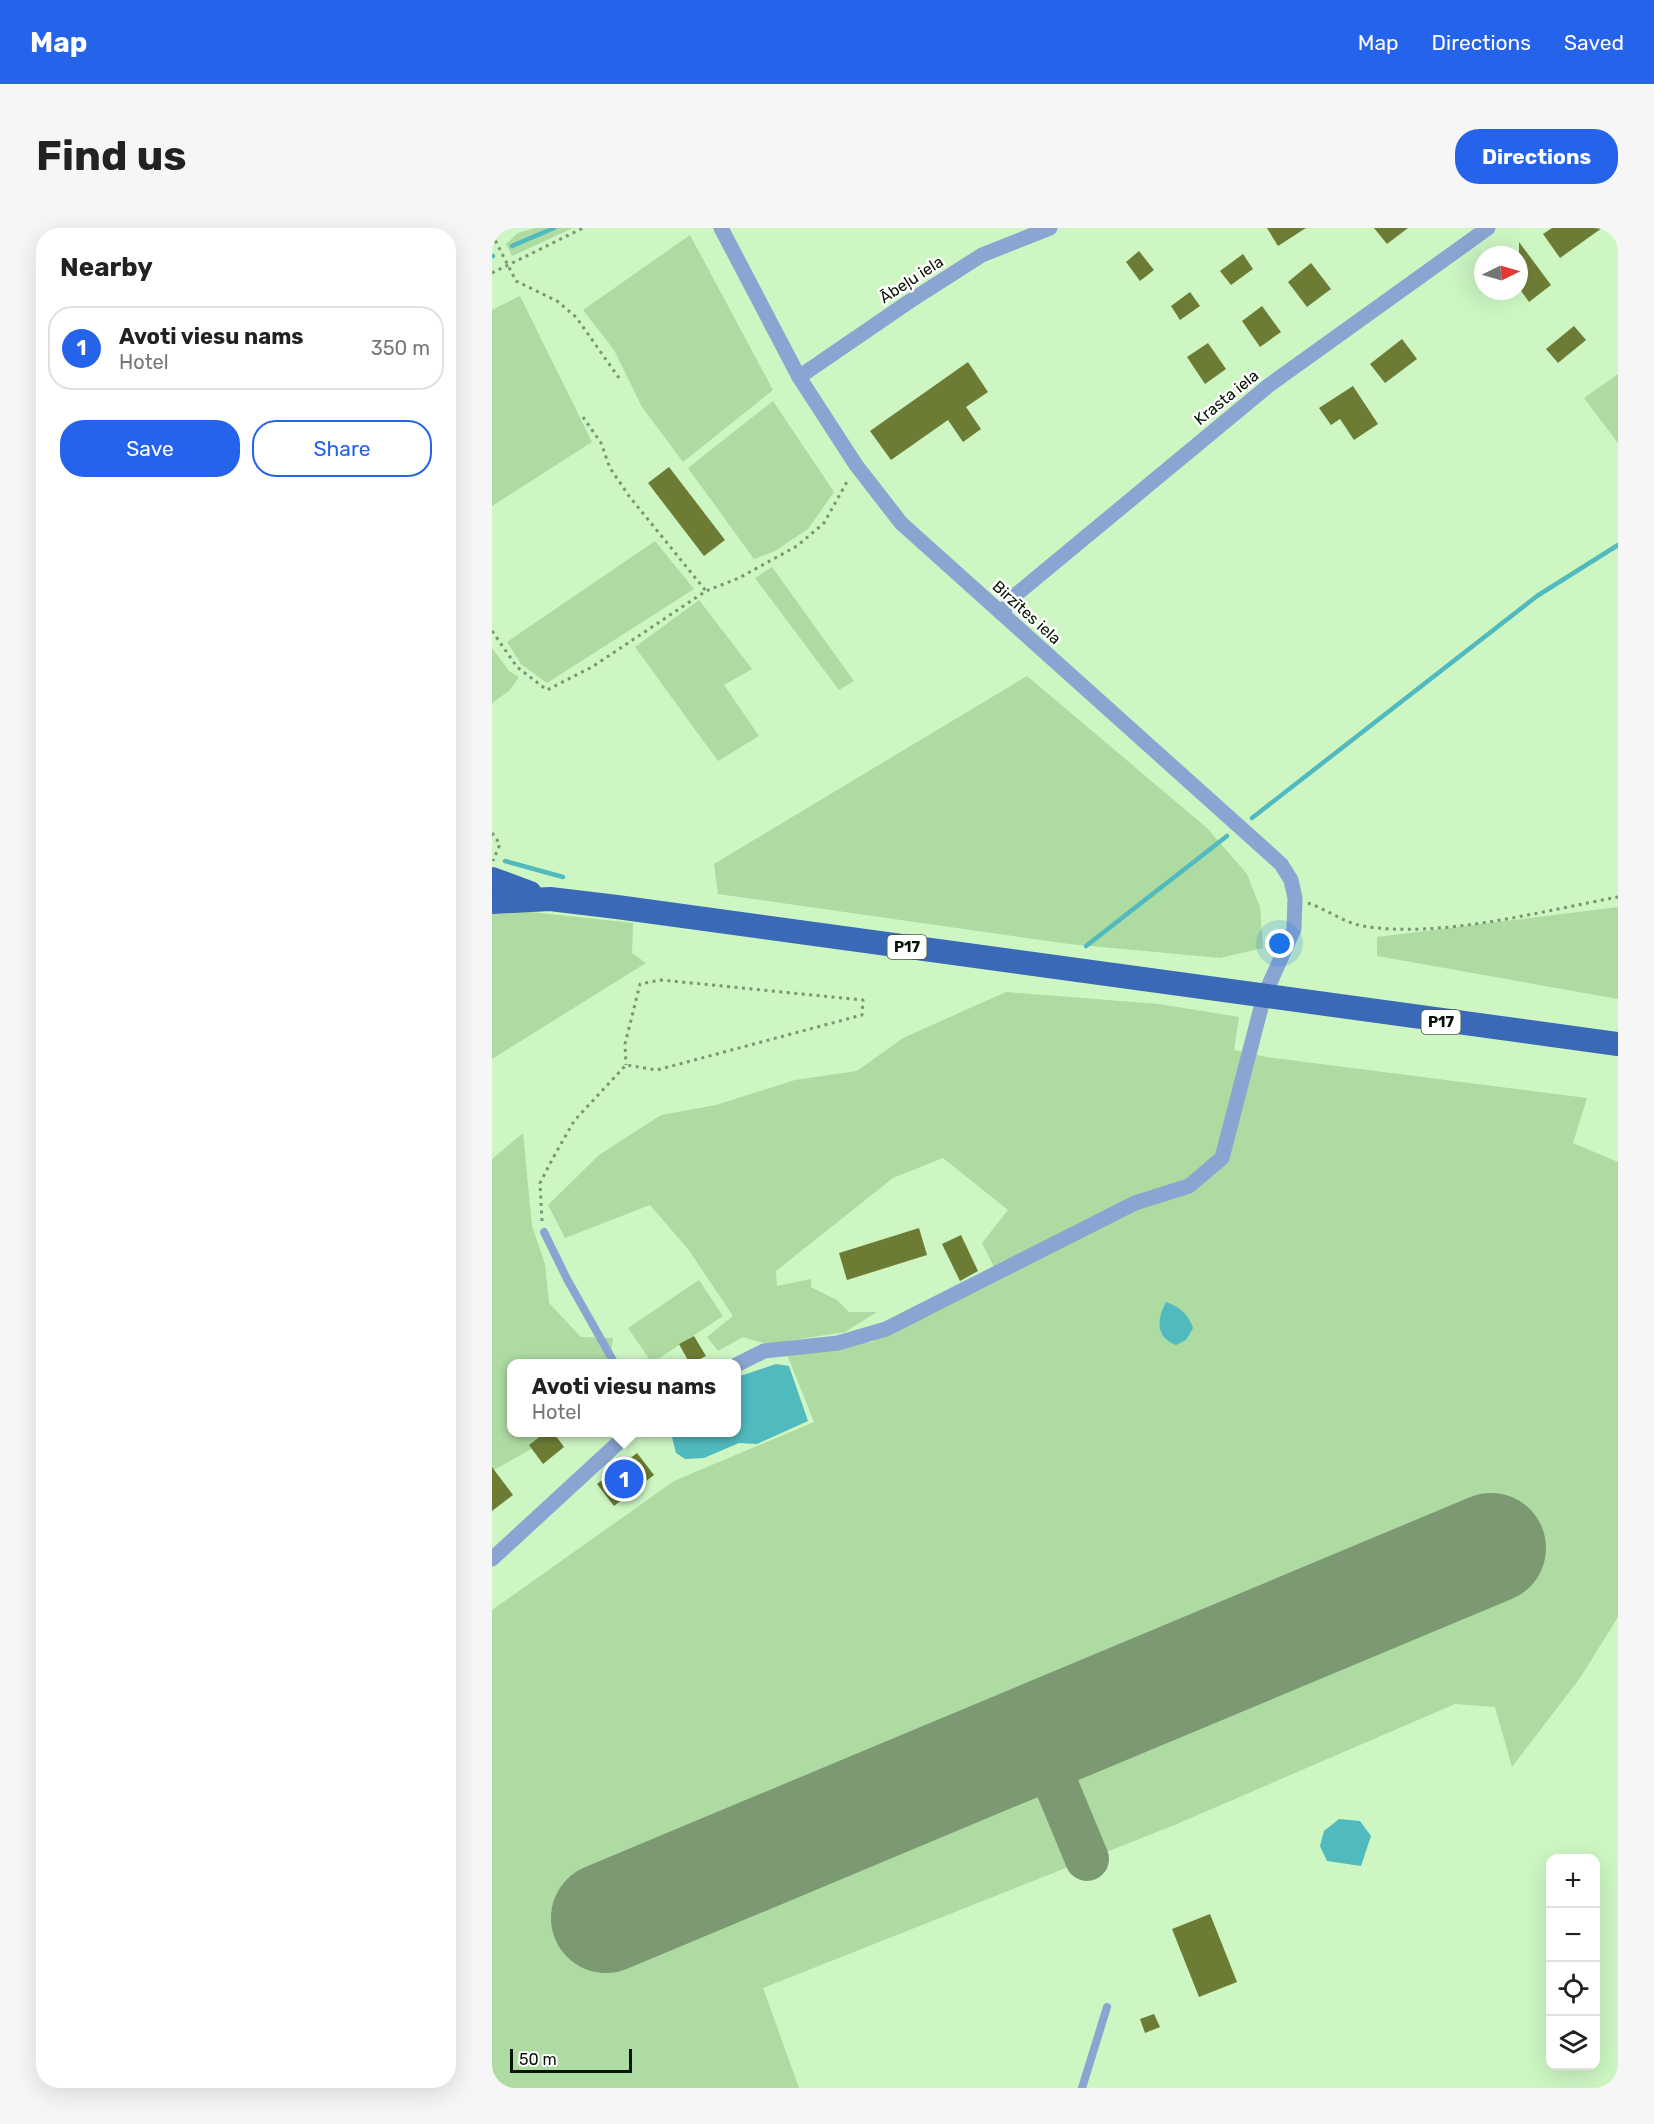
<!DOCTYPE html>
<meta charset="utf-8">
<style>
body{margin:0;font-family:Rubik,sans-serif;background:#f6f6f6;color:#222}
.controls{position:absolute;right:18px;bottom:18px;display:grid;overflow:hidden;border-radius:12px;box-shadow:0 6px 24px #0002}
.controls button{width:54px;height:54px;display:grid;place-items:center;padding:0;border:0;border-bottom:2px solid #e0e0e0;background:#fff;color:#222;font:30px sans-serif}
.compass{position:absolute;left:982px;top:18px;width:54px;height:54px;border-radius:50%;background:#fff;box-shadow:0 6px 24px #0002;rotate:85deg}
.scale{position:absolute;left:18px;bottom:15px;width:122px;box-sizing:border-box;padding-left:6px;border:3px solid #071504;border-top:0;font-size:16px;line-height:21px;white-space:nowrap;color:#071504;-webkit-text-stroke:4px #fff;paint-order:stroke}
.you{position:absolute;left:788px;top:716px;width:21px;height:21px;margin:-15px;border:4px solid #fff;border-radius:50%;background:#1a73e8;box-shadow:0 0 0 9px #1a73e833}
.badge{display:grid;place-items:center;width:39px;height:39px;border-radius:50%;background:#2563eb;color:#fff;font-size:20px;font-weight:700}
.pin{position:absolute;translate:-50% -50%;border:3px solid #fff;box-shadow:0 2px 6px #0006}
.popup{position:absolute;left:15px;top:1131px;width:234px;height:78px;box-sizing:border-box;display:grid;place-content:center;border-radius:12px;background:#fff;filter:drop-shadow(0 2px 4px #0005);font-size:20px;white-space:nowrap;color:#767676}
.popup b{font-size:22px;color:#222}
.popup::after{content:'';position:absolute;left:50%;top:100%;margin-left:-12px;border:12px solid transparent;border-top-color:#fff}
.list{margin:0;padding:0;list-style:none}
h2{display:flex;justify-content:space-between;align-items:center;height:78px;margin:0;padding:0 24px;font-size:26px}
h2 small{font-size:20px;font-weight:400;color:#767676}
.list li{display:grid;grid-template-columns:39px 1fr auto;gap:18px;align-items:center;box-sizing:border-box;height:84px;margin:0 12px 12px;padding:0 12px;border:2px solid #e0e0e0;border-radius:24px}
.list b{display:block;font-size:22px;white-space:nowrap}
.list p{margin:0;font-size:20px;white-space:nowrap;color:#767676}
.list em{font-size:20px;font-style:normal;color:#767676}
.actions{display:flex;gap:12px;padding:18px 24px}
.actions a{flex:1;padding:14px 0;border:2px solid #2563eb;border-radius:24px;text-align:center;font-size:21px;color:#2563eb}
.actions .main{background:#2563eb;color:#fff}
.icon{flex:none;width:33px;height:33px;fill:none;stroke:currentColor;stroke-width:2;stroke-linecap:round;stroke-linejoin:round}
.map{position:relative;flex:none;width:1126px;height:1860px;overflow:hidden;border-radius:24px}
header{display:flex;align-items:center;gap:36px;box-sizing:border-box;height:84px;padding:0 30px;background:#2563eb;color:#fff}
header strong{font-size:28px}
nav{display:flex;gap:33px;margin-inline-start:auto;font-size:21px}
.intro{display:flex;align-items:center;justify-content:space-between;box-sizing:border-box;height:144px;padding:0 36px}
h1{margin:0;font-size:42px}
.button{padding:15px 27px;border-radius:24px;background:#2563eb;color:#fff;font-size:21px;font-weight:700}
main{display:flex;gap:36px;padding:0 36px}
aside{flex:1;background:#fff;border-radius:24px;box-shadow:0 6px 24px #0002}
.map>svg:first-child{display:block}
.green{fill:#addba1}
.water{fill:#50babf}
.lines{fill:none;stroke-linecap:round;stroke-linejoin:round}
.stream{stroke:#50babf;stroke-width:4.5}
.taxiway{stroke:#7c9974;stroke-width:44}
.runway{stroke:#7c9974;stroke-width:110}
.building{fill:#6d7c35}
.path{stroke:#799672;stroke-width:3;stroke-dasharray:3 4.5;stroke-linecap:butt}
.service{stroke:#8aa5d1;stroke-width:8}
.minor{stroke:#8aa5d1;stroke-width:15}
.primary{stroke:#3969b7;stroke-width:24}
.labels{text-anchor:middle;stroke-width:5;stroke-linejoin:round;paint-order:stroke}
.shield{fill:#fff;stroke:#515b4f;stroke-width:1.5}
.shield-label{font-size:15px;font-weight:bold;fill:#071504}
.street-label{font-size:16px;fill:#071504;stroke:#fff}
</style>
<header>
<strong>Map</strong>
<nav><a>Map</a><a>Directions</a><a>Saved</a></nav>
</header>
<div class="intro"><h1>Find us</h1><a class="button">Directions</a></div>
<main>
<aside>
<h2>Nearby<small></small></h2>
<ul class="list">
<li><span class="badge">1</span><div><b>Avoti viesu nams</b><p>Hotel</p></div><em>350 m</em></li>
</ul>
<div class="actions"><a class="main">Save</a><a>Share</a></div>
</aside>
<div class="map">
<svg width="1126" height="1860" viewBox="0 0 1126 1860">
<rect width="100%" height="100%" fill="#cdf6c3"/>
<g class="green">
<path d="M43,0H81L20,28L14,16L26,5Z"/>
<path d="M198,7L281,162L191,234L150,179L122,122L91,82Z"/>
<path d="M28,68L100,214L0,278V82Z"/>
<path d="M1126,146V215L1092,170Z"/>
<path d="M281,173L342,264L316,301L283,323L262,331L196,240Z"/>
<path d="M163,313L202,361L55,455L29,436L15,414Z"/>
<path d="M280,339L362,453L347,462L263,350Z"/>
<path d="M207,372L260,441L232,457L267,508L226,533L143,419Z"/>
<path d="M0,420L17,443L27,449L17,463L0,475Z"/>
<path d="M535,448L715,600L755,646L768,679L771,720L728,730L577,716L226,666L222,636Z"/>
<path d="M1126,679V771L885,728V709Z"/>
<path d="M20,682L141,695L140,725L154,735L0,831V685Z"/>
<path d="M514,764L667,776L747,789L742,822L774,829L1095,870L1081,915L1126,934V1389L1088,1450L1020,1539L1003,1479L963,1476L680,1598L271,1760L307,1860H0V1382L182,1253L322,1194L294,1124L380,1114L499,1053L503,1041L490,1015L516,982L451,930L401,950L284,1043L285,1058L319,1051V1059L345,1072L357,1084H385L353,1104L275,1116L251,1109L226,1123L215,1109L241,1088L196,1021L158,977L73,1010L56,977L107,927L169,887L224,877L303,852L365,843L411,810Z"/>
<path d="M31,905L40,998L53,1036L57,1075L89,1109L121,1110L118,1135L20,1136V1204L68,1205L0,1243V931Z"/>
<path d="M207,1052L231,1088L160,1135L136,1100Z"/>
</g>
<g class="water">
<path d="M674,1074C688,1079 696,1086 701,1100L694,1112L684,1117C663,1109 665,1091 674,1074Z"/>
<path d="M284,1136L297,1138L316,1193L265,1216L247,1215L212,1230L193,1231L184,1225L179,1205L244,1204L245,1149Z"/>
<path d="M847,1591L868,1593L879,1608L869,1638L835,1633L828,1618L832,1603Z"/>
</g>
<g class="lines">
<g class="stream">
<path d="M20,18L62,0"/>
<path d="M0,28H1"/>
<path d="M760,590L1045,368L1126,317"/>
<path d="M13,633L71,649"/>
<path d="M594,718L735,608"/>
</g>
<path class="taxiway" d="M545,1510L595,1631"/>
<path class="runway" d="M114,1690L999,1320"/>
</g>
<g class="building">
<path d="M775,0H814L786,18Z"/>
<path d="M882,0H916L895,16Z"/>
<path d="M1060,0H1110L1068,30L1051,6Z"/>
<path d="M1027,14L1059,57L1037,74L1027,60Z"/>
<path d="M647,23L662,42L648,53L634,34Z"/>
<path d="M751,26L761,41L739,57L728,43Z"/>
<path d="M819,35L839,61L815,79L796,54Z"/>
<path d="M698,64L708,78L688,92L679,78Z"/>
<path d="M770,78L789,104L768,119L750,93Z"/>
<path d="M1082,98L1094,112L1066,135L1054,121Z"/>
<path d="M910,111L925,131L893,155L878,136Z"/>
<path d="M716,115L734,141L713,156L695,129Z"/>
<path d="M476,134L496,164L474,179L489,201L471,214L456,192L399,232L378,203Z"/>
<path d="M861,158L886,196L862,212L848,191L839,197L827,180Z"/>
<path d="M177,239L233,312L212,328L156,255Z"/>
<path d="M427,1000L435,1027L355,1052L347,1025Z"/>
<path d="M469,1007L486,1043L468,1053L450,1016Z"/>
<path d="M202,1108L214,1128L198,1136L187,1116Z"/>
<path d="M54,1204H61L72,1219L51,1236L37,1217Z"/>
<path d="M145,1225L162,1247L122,1278L105,1256Z"/>
<path d="M0,1239L21,1267L0,1283Z"/>
<path d="M718,1686L745,1754L707,1769L680,1701Z"/>
<path d="M662,1786L668,1799L653,1805L648,1791Z"/>
</g>
<g class="lines">
<g class="path">
<path d="M0,6L24,53L65,73L84,89L127,150"/>
<path d="M0,45L91,0"/>
<path d="M91,189L109,215L118,240L137,268L214,363"/>
<path d="M0,403L25,439L55,462L100,439L214,363L247,350L305,318L332,295L356,252"/>
<path d="M0,605L8,616L1,633"/>
<path d="M816,675C834,681 853,695 871,698C947,711 1050,683 1126,669"/>
<path d="M50,993L48,955L61,930L82,893L134,837L165,842L370,787L371,772L169,752L148,756L133,816L134,837"/>
</g>
<g class="service">
<path d="M52,1004L75,1051L123,1136"/>
<path d="M590,1860L615,1779"/>
</g>
<g class="minor">
<path d="M229,0L307,149L364,237L409,295L789,636L799,652L803,670L802,701L772,768L730,930L697,958L643,975L394,1101L346,1115L272,1123L244,1137"/>
<path d="M307,149L418,73L490,27L558,0"/>
<path d="M509,385L526,365L776,158L996,0"/>
<path d="M0,1331L138,1204"/>
</g>
<g class="primary">
<path d="M0,651L38,665"/>
<path d="M0,674L58,671L125,679L1126,816"/>
</g>
</g>
<g class="labels">
<g class="shield">
<rect x="395.5" y="707" width="39" height="24" rx="4.5"/>
<rect x="929.5" y="782" width="39" height="24" rx="4.5"/>
</g>
<g class="shield-label">
<text x="415" y="724">P17</text>
<text x="949" y="799">P17</text>
</g>
<g class="street-label">
<text transform="translate(419 51) rotate(-33)" y="6">Ābeļu iela</text>
<text transform="translate(734 169) rotate(-39)" y="6">Krasta iela</text>
<text transform="translate(535 384) rotate(42)" y="6">Birzītes iela</text>
</g>
</g>
</svg>
<div class="controls">
<button>+</button>
<button>−</button>
<button><svg class="icon" aria-label="locate" viewBox="0 0 24 24"><circle cx="12" cy="12" r="6"/><path d="M12 2v4M12 18v4M2 12h4M18 12h4"/></svg></button>
<button><svg class="icon" aria-label="layers" viewBox="0 0 24 24"><path d="M12 4l9 5-9 5-9-5zM3 14l9 5 9-5"/></svg></button>
</div>
<svg class="compass" viewBox="-18 -18 36 36"><path d="M0-13l5 13h-10z" fill="#e53935"/><path d="M0 13l5-13h-10z" fill="#767676"/></svg>
<div class="scale">50 m</div>
<div class="you"></div>
<div class="pin badge" style="left:132px;top:1251px">1</div>
<div class="popup"><b>Avoti viesu nams</b>Hotel</div>
</div>
</main>
